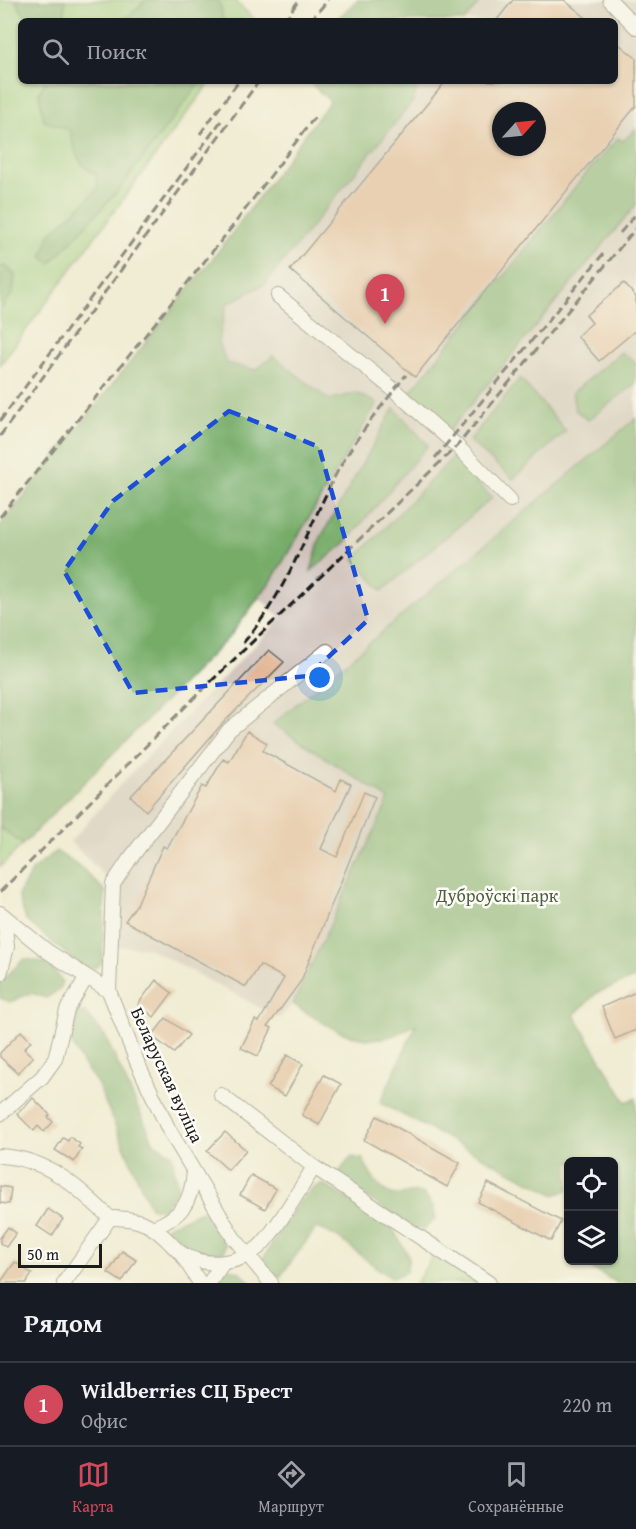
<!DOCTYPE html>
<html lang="ru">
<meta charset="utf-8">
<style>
body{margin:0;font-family:"Gentium Book Plus",serif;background:#20242c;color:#f1f3f6}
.controls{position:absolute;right:18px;bottom:18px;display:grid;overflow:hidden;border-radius:9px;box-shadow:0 2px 4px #0004}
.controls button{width:54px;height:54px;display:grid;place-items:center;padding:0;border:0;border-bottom:2px solid #363941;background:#171b24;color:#f1f3f6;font:30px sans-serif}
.compass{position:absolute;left:492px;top:102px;width:54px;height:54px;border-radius:50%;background:#171b24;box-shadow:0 2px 4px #0004;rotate:63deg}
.scale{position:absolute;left:18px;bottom:15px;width:84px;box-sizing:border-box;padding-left:6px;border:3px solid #1c1c1c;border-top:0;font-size:16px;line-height:21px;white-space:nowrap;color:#1c1c1c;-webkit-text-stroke:4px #fdfcf7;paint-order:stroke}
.you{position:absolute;left:320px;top:678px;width:21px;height:21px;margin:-15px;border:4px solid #fff;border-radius:50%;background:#1a73e8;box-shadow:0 0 0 9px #1a73e833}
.badge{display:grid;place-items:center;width:39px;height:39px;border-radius:50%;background:#d1495b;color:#fff;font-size:20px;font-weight:700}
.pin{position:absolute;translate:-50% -50px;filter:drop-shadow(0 2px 3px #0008)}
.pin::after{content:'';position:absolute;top:32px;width:21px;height:18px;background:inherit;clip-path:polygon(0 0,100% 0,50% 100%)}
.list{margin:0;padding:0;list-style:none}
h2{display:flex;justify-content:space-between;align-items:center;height:78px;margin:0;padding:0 24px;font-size:26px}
h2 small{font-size:20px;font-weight:400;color:#9ea1a6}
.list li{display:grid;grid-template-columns:39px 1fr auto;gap:18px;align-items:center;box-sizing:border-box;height:84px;padding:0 24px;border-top:2px solid #363941}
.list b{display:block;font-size:22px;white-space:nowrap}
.list p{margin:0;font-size:20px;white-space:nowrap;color:#9ea1a6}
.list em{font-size:20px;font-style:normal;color:#9ea1a6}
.icon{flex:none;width:33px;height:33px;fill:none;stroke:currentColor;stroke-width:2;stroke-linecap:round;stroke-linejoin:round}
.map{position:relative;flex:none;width:636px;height:1283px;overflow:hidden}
.search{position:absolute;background:#171b24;box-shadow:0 2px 4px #0004;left:18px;right:18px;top:18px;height:66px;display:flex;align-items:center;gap:15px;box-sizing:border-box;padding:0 21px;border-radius:9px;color:#9ea1a6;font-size:22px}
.sheet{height:162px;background:#171b24}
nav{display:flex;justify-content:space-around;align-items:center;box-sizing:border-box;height:84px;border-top:2px solid #363941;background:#171b24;font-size:16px;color:#9ea1a6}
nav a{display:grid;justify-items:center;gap:3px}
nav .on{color:#d1495b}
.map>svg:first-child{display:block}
.industrial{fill:#cec1b9;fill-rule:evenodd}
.green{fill:#93c778;stroke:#58724a;stroke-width:1.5}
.forest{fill:#76ac68;stroke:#496442;stroke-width:1.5}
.building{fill:#e0ae8a;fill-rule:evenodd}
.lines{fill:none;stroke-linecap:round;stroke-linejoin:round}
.minor-casing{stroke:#67655c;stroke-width:16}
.minor{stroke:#fff;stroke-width:14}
.rail{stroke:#1c1c1c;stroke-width:3;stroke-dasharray:9 4.5;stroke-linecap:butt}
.marked{fill:none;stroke:#1d4ed8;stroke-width:4.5;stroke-dasharray:12 8;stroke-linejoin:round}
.labels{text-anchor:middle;stroke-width:5;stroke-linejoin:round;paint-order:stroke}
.park-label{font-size:18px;fill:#4c6041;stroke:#fdfcf7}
.street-label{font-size:18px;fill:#1c1c1c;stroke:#fdfcf7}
</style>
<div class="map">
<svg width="636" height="1283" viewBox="0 0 636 1283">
<rect width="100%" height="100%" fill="#fdfcf7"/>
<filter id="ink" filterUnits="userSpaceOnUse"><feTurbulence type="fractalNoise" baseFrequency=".0167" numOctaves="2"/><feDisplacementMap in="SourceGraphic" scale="12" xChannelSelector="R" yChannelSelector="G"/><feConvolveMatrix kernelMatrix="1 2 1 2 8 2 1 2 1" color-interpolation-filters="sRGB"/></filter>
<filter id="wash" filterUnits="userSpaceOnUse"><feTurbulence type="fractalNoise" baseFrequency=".008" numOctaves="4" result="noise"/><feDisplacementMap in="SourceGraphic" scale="24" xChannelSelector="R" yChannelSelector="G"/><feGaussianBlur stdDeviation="1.35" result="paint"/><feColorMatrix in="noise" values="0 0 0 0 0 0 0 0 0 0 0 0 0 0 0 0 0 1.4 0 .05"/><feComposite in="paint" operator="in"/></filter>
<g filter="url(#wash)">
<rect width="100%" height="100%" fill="#f1ecd4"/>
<path class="industrial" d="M482,0H636V418L274,724L389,798L293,1004L279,1018L148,948L109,946L113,884L70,842L119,786L281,618L260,598L273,578L356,393L330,400L273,356L256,370L227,363L218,342L227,304L265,284L413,101L419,81H615V21H464ZM501,111H537V147H501Z"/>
<g class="green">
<path d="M0,0H234L255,20L21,21V81H211L0,365Z"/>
<path d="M0,827L23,844L0,867Z"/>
<path d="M434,1254L479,1283H416Z"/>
</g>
<g class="forest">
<path d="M15,0H65V20L28,21Z"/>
<path d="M146,0H216L221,6L223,21H112L128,17Z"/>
<path d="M357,0H482L464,21H335Z"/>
<path d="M46,81H201L118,191L51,263L42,257L51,233L86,201L97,188L96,174C77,166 74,149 70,130L44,121L39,92Z"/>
<path d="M308,81H419L413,101L265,284L227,304L218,342L227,363L256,370L273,356L329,400L356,393L377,403L273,578L231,635L23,844L0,827V526L220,249L330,101Z"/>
<path d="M636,129V205L449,431L407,396L588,171L618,138L623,141Z"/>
<path d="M6,266L15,275L13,293L0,310V267Z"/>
<path d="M621,352L636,362L635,384L588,420L575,410L572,393Z"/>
<path d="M520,378L566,431L513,479L469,441Z"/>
<path d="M394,408L428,445L345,543L311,571L320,539Z"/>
<path d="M636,418V977L597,993L574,1015L626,1102L636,1098V1278L634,1283H617L579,1261L614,1260V1162H568V1190L555,1195L380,1103L416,1025C408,1028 400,1033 391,1036C354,1048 322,1022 293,1004L389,799L273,724Z"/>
<path d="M453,457L492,498L382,591L355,559Z"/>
<path d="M56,851L83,869L105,891L102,962L96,968L82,967L26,920L18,895L32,871Z"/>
<path d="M24,959C43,960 52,965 62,981L60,989L46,998L31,993L10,1002L0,998V982Z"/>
<path d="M85,1012L105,1036L154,1143L172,1154L178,1189L163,1210L150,1207L97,1083L82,1063L67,1034L71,1014Z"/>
<path d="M351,1157L363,1159C369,1173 381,1197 400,1195C410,1193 413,1191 424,1194L434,1208L435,1219L424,1229L411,1227L340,1179L339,1172Z"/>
<path d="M323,1184L393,1229L409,1257L406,1272L393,1278C365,1264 346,1236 316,1228L280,1277L270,1274L261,1262C273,1243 301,1187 323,1184Z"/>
<path d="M202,1211L214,1222L226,1243L224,1252C199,1259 184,1248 166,1232L167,1226Z"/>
<path d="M228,1268L240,1272L251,1283H212L218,1272Z"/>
</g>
<g id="blocks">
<g class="building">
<path d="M513,0H564L590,21H496Z"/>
<path d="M615,41L636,58V106L415,377L290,270L446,81H615ZM501,111H537V147H501Z"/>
<path d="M624,283L636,297V330L599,361L577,336L592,323L586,315Z"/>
<path d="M269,650L284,662L222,724L146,811L131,796Z"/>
<path d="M247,731L267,743L263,751L336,791L341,779L351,784L321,849L337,857L364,792L375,797L301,981L268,1026L272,1028L258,1056L241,1048L255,1020L259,1022L284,978L260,965L246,987L125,921L137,904L163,846L167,848L202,786L206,788L223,759L229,762Z"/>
<path d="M156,980L172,993L154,1017L138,1004Z"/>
<path d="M636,992V1030L615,1039L602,1007Z"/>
<path d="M166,1018L189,1035L174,1053L152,1036Z"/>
<path d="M21,1031L31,1041L24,1049L33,1057L18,1073L0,1057V1053Z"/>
<path d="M287,1055L303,1064L285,1096L268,1087Z"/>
<path d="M324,1075L341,1084L319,1125L302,1115Z"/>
<path d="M33,1098L50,1115L48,1117L53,1122L44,1132L38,1126L34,1131L17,1114Z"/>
<path d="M377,1116L460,1163L447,1187L364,1140Z"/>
<path d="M225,1132L246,1150L228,1170L207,1151Z"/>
<path d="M70,1137L80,1144L78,1147L82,1149L74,1162L55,1150L63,1138L68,1141Z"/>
<path d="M251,1175L276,1189L265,1209L240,1195Z"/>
<path d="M488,1183L561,1221L551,1241L478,1202Z"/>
<path d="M0,1186L11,1188L9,1204L0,1203Z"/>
<path d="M48,1209L63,1219L52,1236L37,1226Z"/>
<path d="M8,1227L16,1233L6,1247L0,1243V1238Z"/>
<path d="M122,1251L136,1260L122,1282L108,1273Z"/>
<path d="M15,1262L32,1274L26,1283H0Z"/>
</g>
</g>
</g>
<g filter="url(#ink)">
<use href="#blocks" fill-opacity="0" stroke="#67655c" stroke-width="1.5"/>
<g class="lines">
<g class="minor-casing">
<g id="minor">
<path d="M610,0L636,27"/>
<path d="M278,296L394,390L457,446L510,500"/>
<path d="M0,913L47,951L109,991L137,1062L168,1128L233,1237L271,1283"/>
<path d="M0,974L7,947L4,916"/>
<path d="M109,991L113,884L129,860L229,730L327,651"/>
<path d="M221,1095L314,1167L489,1283"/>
<path d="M0,1114L42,1077L55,1059L67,1010L86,978"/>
<path d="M0,1156C49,1159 76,1186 110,1218"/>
<path d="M110,1218C132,1218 148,1221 164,1237C170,1242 175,1249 181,1253C204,1268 239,1265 259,1247C274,1234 301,1187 314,1167"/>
<path d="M153,1228C182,1216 191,1203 194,1172"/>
<path d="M182,1255L200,1283"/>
<path d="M64,1283L110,1218"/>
<path d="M209,1283L223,1263"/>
</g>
</g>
<use href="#minor" class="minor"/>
<g class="rail">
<path d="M284,21L299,0"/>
<path d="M310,21L328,0"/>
<path d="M200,134L239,81"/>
<path d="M620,233L636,214"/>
<path d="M0,421L221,121"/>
<path d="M0,436L259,81"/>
<path d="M435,458L603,254"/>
<path d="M0,517L232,227L317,114"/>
<path d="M243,643C285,595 305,536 333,480C352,442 380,408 406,375"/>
<path d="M0,892L201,691L457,446L636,228"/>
</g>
</g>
</g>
<path d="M0 0H636V1283H0ZM229,411L319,447L368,620L308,676L133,693L64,571L113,501Z" fill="#f1ecd4" fill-opacity=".55" fill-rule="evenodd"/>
<path class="marked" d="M229,411L319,447L368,620L308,676L133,693L64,571L113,501Z"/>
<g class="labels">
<g class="park-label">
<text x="497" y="902">Дуброўскі парк</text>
</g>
<g class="street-label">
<text transform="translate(167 1075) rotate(65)" y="6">Беларуская вуліца</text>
</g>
</g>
</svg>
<div class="controls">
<button><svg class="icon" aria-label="locate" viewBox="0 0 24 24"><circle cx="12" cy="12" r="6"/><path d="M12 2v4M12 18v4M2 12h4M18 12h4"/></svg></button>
<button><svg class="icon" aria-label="layers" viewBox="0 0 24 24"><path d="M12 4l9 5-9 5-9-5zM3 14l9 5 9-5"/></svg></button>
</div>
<svg class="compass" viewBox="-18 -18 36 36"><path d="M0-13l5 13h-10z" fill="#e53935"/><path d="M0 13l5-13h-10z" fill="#9ea1a6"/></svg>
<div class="scale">50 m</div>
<div class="you"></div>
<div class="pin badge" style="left:385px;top:324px">1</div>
<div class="search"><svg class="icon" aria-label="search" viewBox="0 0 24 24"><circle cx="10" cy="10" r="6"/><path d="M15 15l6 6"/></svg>Поиск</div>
</div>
<section class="sheet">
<h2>Рядом<small></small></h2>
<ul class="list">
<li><span class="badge">1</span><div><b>Wildberries СЦ Брест</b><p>Офис</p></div><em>220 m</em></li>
</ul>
</section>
<nav>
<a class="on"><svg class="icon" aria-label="map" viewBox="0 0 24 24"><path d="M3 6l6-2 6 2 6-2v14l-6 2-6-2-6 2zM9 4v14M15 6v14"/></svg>Карта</a>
<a><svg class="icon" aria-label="directions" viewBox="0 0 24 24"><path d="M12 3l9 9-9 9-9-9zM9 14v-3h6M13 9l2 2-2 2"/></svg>Маршрут</a>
<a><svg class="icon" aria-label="saved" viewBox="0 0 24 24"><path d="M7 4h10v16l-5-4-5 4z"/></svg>Сохранённые</a>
</nav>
